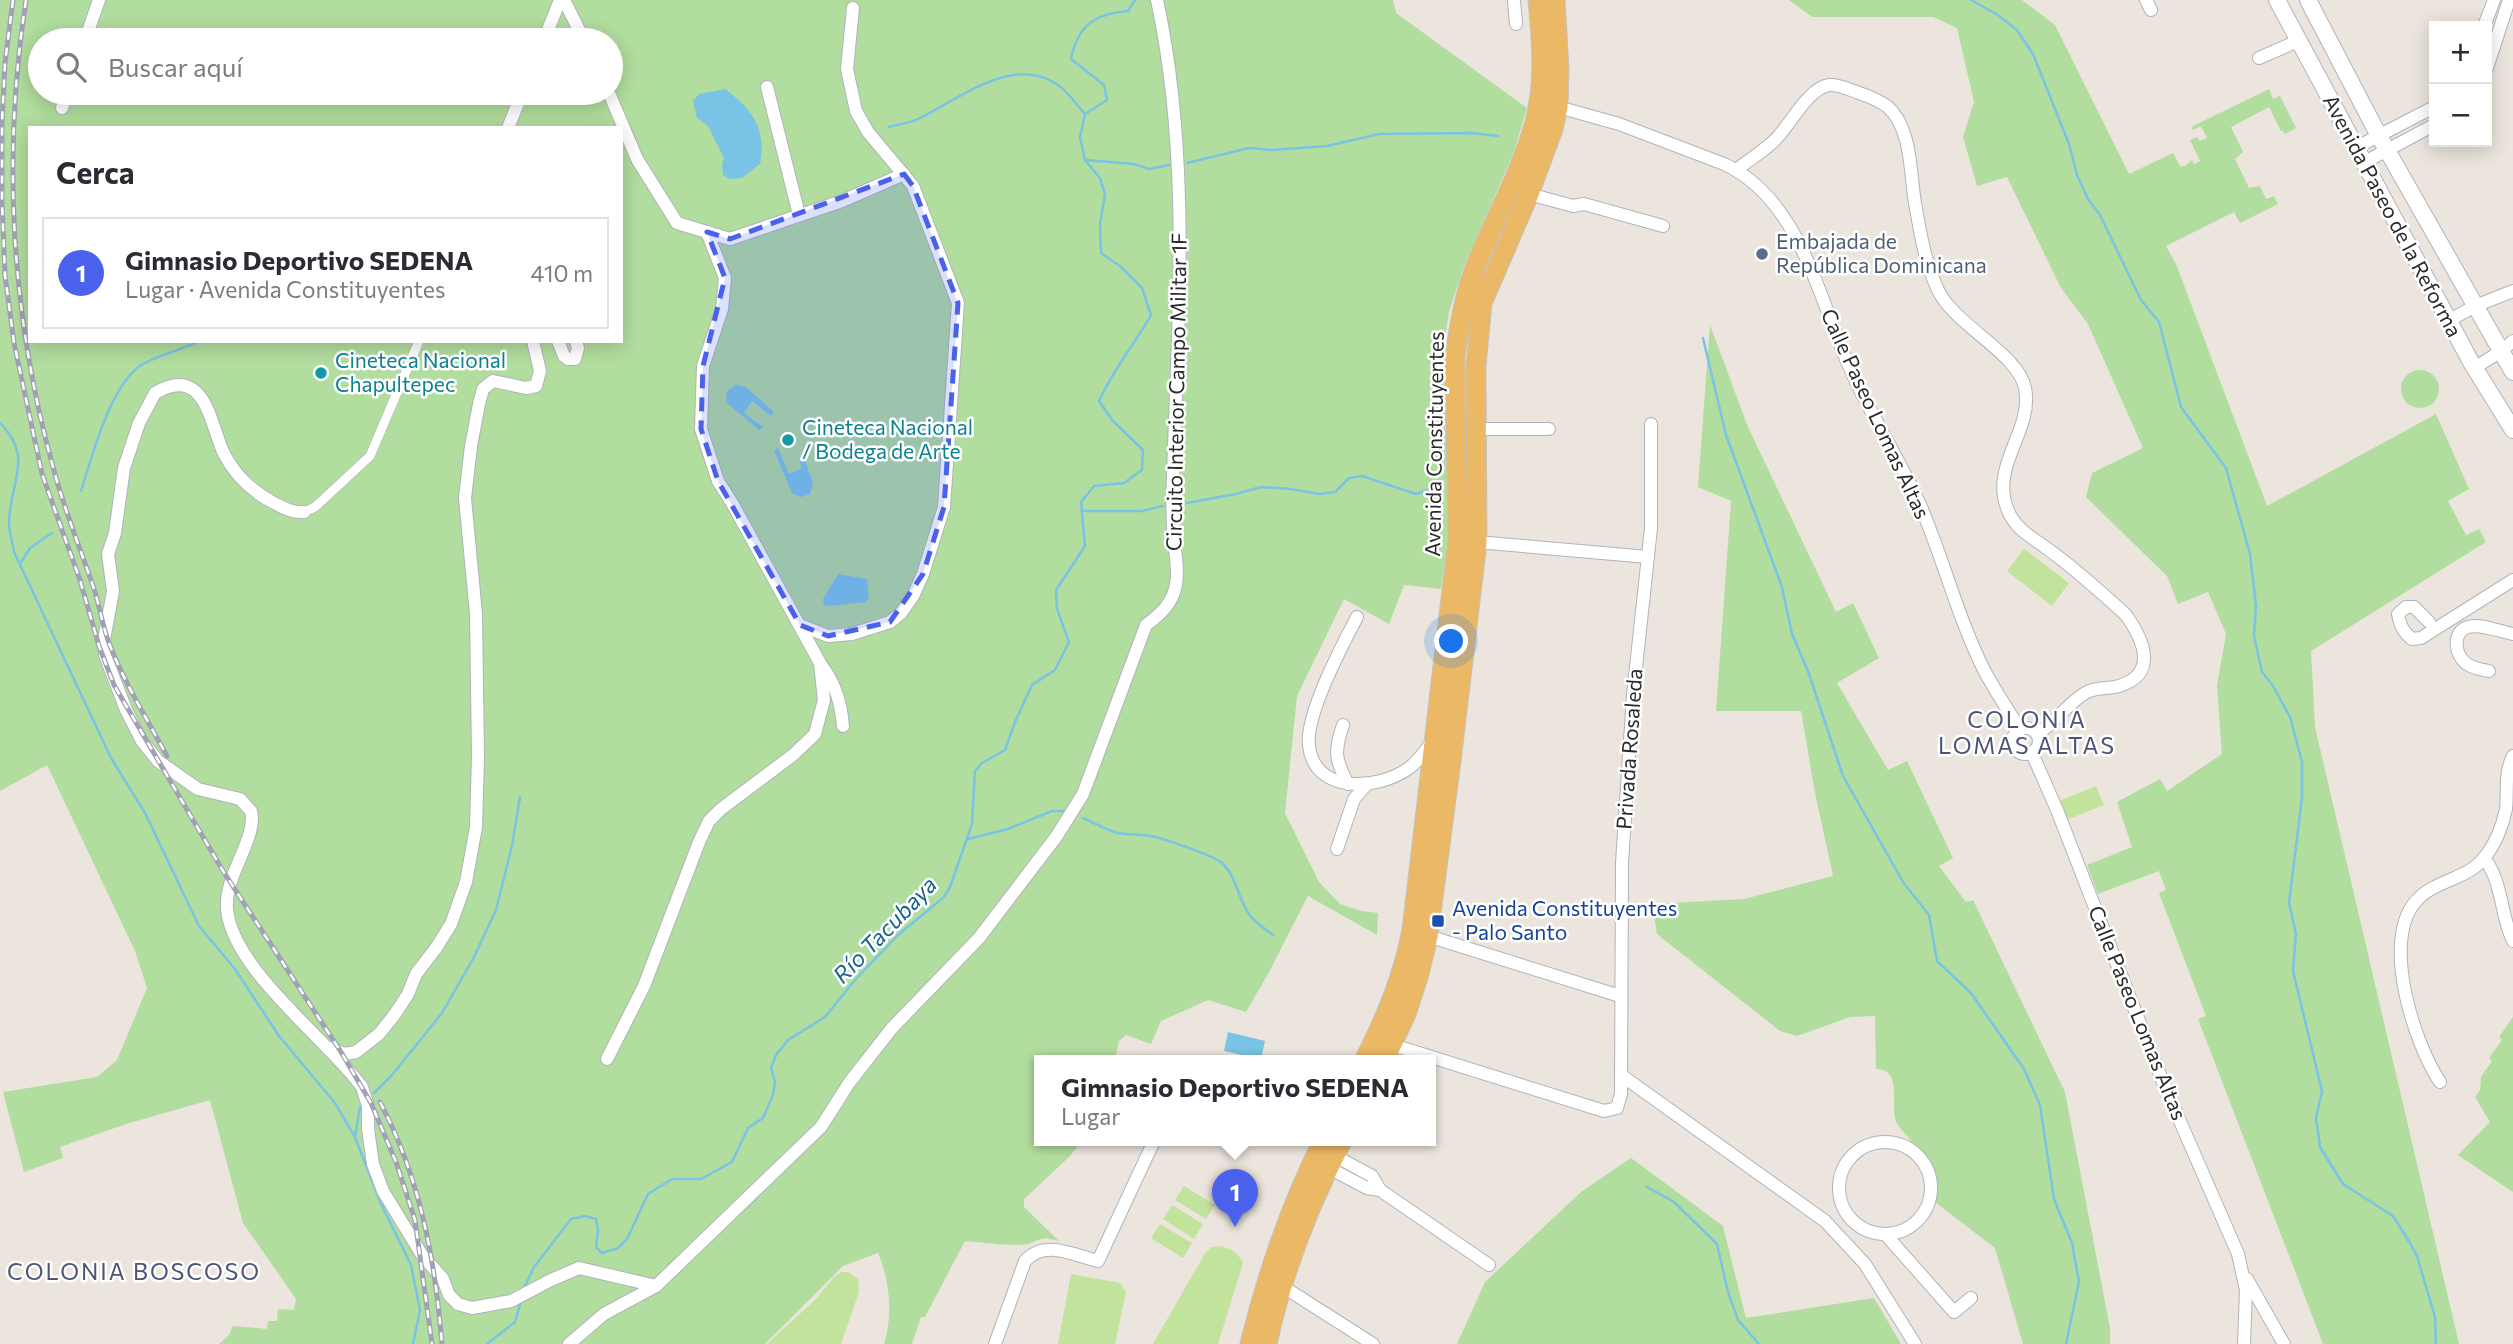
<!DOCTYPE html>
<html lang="es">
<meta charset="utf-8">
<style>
body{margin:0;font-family:Commissioner,sans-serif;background:#f2f2f3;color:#2b2b33}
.controls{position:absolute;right:21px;top:21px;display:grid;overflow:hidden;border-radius:0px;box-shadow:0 4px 18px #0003}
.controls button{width:63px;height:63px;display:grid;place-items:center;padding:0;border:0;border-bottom:2px solid #e1e1e2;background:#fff;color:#2b2b33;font:35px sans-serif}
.you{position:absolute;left:1452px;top:642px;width:24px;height:24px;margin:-18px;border:5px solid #fff;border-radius:50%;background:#1a73e8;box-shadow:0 0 0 10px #1a73e833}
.badge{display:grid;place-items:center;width:46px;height:46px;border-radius:50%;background:#4a62eb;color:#fff;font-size:23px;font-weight:700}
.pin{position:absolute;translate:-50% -58px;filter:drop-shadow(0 2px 4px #0008)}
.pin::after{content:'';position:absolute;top:37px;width:24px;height:21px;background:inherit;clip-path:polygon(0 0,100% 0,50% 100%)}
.popup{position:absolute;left:1034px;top:1055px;width:402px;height:91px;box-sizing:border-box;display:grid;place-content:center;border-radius:0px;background:#fff;filter:drop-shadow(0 2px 5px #0005);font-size:23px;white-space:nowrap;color:#7c7c81}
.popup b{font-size:26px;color:#2b2b33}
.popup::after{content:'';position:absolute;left:50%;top:100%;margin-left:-14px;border:14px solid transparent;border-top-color:#fff}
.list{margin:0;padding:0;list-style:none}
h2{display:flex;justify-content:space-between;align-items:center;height:91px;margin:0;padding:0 28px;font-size:30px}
h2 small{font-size:23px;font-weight:400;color:#7c7c81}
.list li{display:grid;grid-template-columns:46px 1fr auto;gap:21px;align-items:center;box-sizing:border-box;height:112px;margin:0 14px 14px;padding:0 14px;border:2px solid #e1e1e2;border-radius:0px}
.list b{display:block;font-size:26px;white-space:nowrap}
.list p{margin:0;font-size:23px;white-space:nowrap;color:#7c7c81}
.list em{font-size:23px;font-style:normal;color:#7c7c81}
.icon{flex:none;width:38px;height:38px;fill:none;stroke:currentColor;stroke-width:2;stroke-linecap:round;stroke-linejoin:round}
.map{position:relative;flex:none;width:2513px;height:1344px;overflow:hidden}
.search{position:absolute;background:#fff;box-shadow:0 4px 18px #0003;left:28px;top:28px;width:595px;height:77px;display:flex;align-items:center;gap:18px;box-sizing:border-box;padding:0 24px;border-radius:38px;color:#7c7c81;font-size:26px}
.panel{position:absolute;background:#fff;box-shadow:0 4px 18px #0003;left:28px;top:126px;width:595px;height:217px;border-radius:0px}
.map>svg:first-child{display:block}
.green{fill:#b1dd9e;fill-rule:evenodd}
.pitch{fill:#c2e39b}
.water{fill:#79c4e4}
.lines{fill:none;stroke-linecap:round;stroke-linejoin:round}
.stream{stroke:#79c4e4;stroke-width:2.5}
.pedestrian-casing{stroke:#b1b3bc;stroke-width:10}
.minor-casing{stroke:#b1b3bc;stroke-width:14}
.secondary-casing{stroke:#b1b3bc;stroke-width:18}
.trunk-casing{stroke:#c3c3c3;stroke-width:21}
.pedestrian{stroke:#fff;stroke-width:9}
.minor{stroke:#fff;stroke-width:12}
.secondary{stroke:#fff;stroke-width:16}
.trunk{stroke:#ebb865;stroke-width:19}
.rail-casing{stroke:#a0a2b3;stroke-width:5}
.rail{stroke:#fff;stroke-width:2.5;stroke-dasharray:8;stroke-linecap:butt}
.marked{fill:#4a62eb;fill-opacity:0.2;stroke:#4a62eb;stroke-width:5;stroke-dasharray:14 9;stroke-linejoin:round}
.service-dot{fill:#5c6f8a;stroke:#fff;stroke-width:2.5}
.culture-dot{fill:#0f9aa8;stroke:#fff;stroke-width:2.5}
.transit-dot{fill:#1a4fb4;stroke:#fff;stroke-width:2.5}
.labels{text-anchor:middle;stroke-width:5;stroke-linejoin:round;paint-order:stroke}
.street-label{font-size:21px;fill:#2a2a2a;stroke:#fff}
.service-label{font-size:21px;fill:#4e5e75;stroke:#fff;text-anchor:start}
.culture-label{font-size:21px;fill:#0d838f;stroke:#fff;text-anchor:start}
.transit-label{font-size:21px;fill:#164399;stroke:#fff;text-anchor:start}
.neighbourhood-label{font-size:23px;letter-spacing:2px;fill:#4e5477;stroke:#fff}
.water-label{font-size:23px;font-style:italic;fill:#186290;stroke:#fff}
</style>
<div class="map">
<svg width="2513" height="1344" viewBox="0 0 2513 1344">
<rect width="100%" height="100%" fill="#ebe5dd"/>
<g class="green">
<path d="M0,0H1393L1396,13L1527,108L1514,152L1464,266L1449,312L1444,346L1449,532L1441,589L1404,585L1389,624L1344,599L1297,696L1285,813L1319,882L1340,904L1361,911L1378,913L1377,935L1308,896L1268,974L1246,1012L1208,1000L1161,1021L1151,1044L1126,1035L1119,1041L1115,1061H1039V1141H1082L1069,1157L1024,1199V1207L1059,1241C1040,1236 1043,1239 1027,1244C1016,1247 978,1242 965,1241L925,1317H921L912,1344H884C893,1316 890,1280 878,1253L843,1266L765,1344H219L229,1335L233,1326L267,1329L268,1321H277L278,1309L294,1310L296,1299L243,1223L210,1100L129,1123L60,1147L63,1158L24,1172L3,1092L97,1077L117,1060L147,988L135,951L47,765L0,791ZM40,40H611V93H40ZM30,128H621V341H30Z"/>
<path d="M1789,0H2022L2055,25L2129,174L2173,153L2180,166H2185L2192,160L2194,164L2200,161L2190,140L2197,137L2200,141L2207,138L2201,126L2193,130L2191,127L2269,89L2273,99L2280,96L2296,128L2285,134L2283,131H2281L2269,107L2231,127L2243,152L2235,159L2249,188L2260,186L2266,199L2274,196L2278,204L2240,223L2234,212L2166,246L2176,264L2267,506L2436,414L2469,489L2448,501L2466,535L2479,529L2486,542L2311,651L2315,727L2459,1344H2323L2198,1019L2206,1016L2159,893L2166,890L2159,871L2098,894L2087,865L2132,847L2117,802L2160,779L2167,791L2222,754L2217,686L2226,634L2208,592L2178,604L2167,576L2086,497L2092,473L2143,448L2088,324L2061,288L2007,177L1977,186L1963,137L1974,102L1957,28L1933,17H1812Z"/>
<path d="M1710,325L1748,427L1836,612L1853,603L1879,658L1837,683L1888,770L1907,761L1953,858L1939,866L1966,902L1973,900L2065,1092L2110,1328V1344H2023L1995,1248L1935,1202C1939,1168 1926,1160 1907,1136C1902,1130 1896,1124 1895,1118C1891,1101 1902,1069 1876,1069L1875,1016L1850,1017L1797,1036L1780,1031L1657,934L1652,904L1744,899L1833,876L1815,793L1801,711H1716L1731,501L1698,487Z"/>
<circle cx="2420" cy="389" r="19"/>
<path d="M2513,1017V1192L2458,1155L2490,1122L2475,1097L2480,1090L2481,1077L2492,1061L2489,1058L2502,1040L2499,1037Z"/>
<path d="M1631,1158L1723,1226L1746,1318L1874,1298L1901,1344H1457L1485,1282L1581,1192Z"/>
</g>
<g class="pitch">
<path d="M2024,549L2069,583L2052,606L2007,571Z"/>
<path d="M2096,786L2104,805L2066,820L2059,801Z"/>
<path d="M1184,1186L1215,1205L1206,1219L1175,1200Z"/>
<path d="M1172,1205L1203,1224L1194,1239L1163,1219Z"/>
<path d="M1160,1224L1192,1243L1183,1258L1151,1238Z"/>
<path d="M1220,1246C1232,1249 1237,1252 1243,1263L1218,1344H1153L1204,1255L1211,1247Z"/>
<path d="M842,1272H848L858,1279L859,1292L841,1344H767L815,1300L836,1275Z"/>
<path d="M1071,1274L1120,1283L1126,1292L1115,1344H1058Z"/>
</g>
<g class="water">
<path d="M725,89C752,109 767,129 760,164L742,178L729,179L723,175L722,164L724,158L708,126L697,118L693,101L699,94Z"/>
<path d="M735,385L746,387L774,412L771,416L752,401L744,413L763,427L759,430L726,402L727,391Z"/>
<path d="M778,448L789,474L802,468L799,460L804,458L813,483L810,494L801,497L792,493L774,450Z"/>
<path d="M838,574L867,579L869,598L865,602L830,606L824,605L823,599Z"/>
<path d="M1228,1032L1265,1041L1261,1059L1224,1051Z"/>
</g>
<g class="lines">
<g class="stream">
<path d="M1971,0L1998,15L2017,30L2033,54L2069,144L2077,175L2088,199L2100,215L2141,300L2159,322L2181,407L2226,468L2250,554L2256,606L2254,636L2262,672L2273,686L2290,717L2302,762V797L2289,903L2296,934L2293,971L2322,1091L2316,1118L2320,1147L2343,1184L2393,1216L2410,1243L2417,1256L2435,1317L2436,1344"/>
<path d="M889,127C899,124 911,123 920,118C961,98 1013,54 1058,85C1068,92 1076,104 1084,113"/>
<path d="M1086,160L1134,164L1149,169L1169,165"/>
<path d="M1187,163L1249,148L1271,150L1327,146L1379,134L1471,133L1498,136"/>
<path d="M1703,338L1726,435L1782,587L1792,634L1808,671L1843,776L1903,882L1929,915L1937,961L1971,993L2024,1069L2040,1105L2054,1199L2072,1243L2079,1282L2066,1344"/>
<path d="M0,423C35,458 9,483 9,524C9,533 13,543 14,552L111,758L145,813L199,926L235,969L279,1036L335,1103L355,1137L381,1204L411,1265L420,1310L413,1344"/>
<path d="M81,491C92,457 111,382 143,364C161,354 181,350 199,341"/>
<path d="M1181,504L1236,494L1261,487L1291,489L1319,494L1335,492L1349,478L1362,476L1416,494L1433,488"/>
<path d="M1083,511H1142L1163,506"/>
<path d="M20,564L30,548L52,533"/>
<path d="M1083,818C1095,823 1106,830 1118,833C1129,835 1139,834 1150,836C1161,837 1213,856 1221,862C1237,876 1237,897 1249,914C1255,923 1264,928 1273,935"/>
<path d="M968,839L1008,829L1052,811H1065"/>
<path d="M374,1093L392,1075L442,1013L473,959L496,910L512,846L520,797"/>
<path d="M355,1137L360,1107"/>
<path d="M1647,1187L1674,1202L1717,1244L1728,1292L1738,1320L1759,1344"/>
<path d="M524,1288L534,1267L571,1219L585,1216L596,1219L598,1230L596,1247L602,1253L618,1248L627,1239L648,1194L672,1179H701L732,1162L748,1128L763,1118L773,1095L775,1082L771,1068L776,1055L788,1040L825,1017L855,980L897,936L944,897L950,887L972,824L975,771L982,763L1005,750L1015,722L1032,685L1055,670L1069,642L1057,609L1056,590L1085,546L1081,502L1094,486L1124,483L1142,470L1143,450L1113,421L1099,401C1113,370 1134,345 1151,315L1142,288L1120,266L1101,253L1100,224L1105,194L1100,178L1085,160L1080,137L1085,114L1107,100L1104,85L1071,59C1078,25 1094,14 1128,11L1135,0"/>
<path d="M487,1344L515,1322L521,1301"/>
</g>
<g class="pedestrian-casing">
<path id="pedestrian" d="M304,512L315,507L370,456L419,341"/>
</g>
<g class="minor-casing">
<g id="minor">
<path d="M564,0L584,40"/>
<path d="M1514,0L1516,24"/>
<path d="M2146,0L2151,10"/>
<path d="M2484,26L2494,0"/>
<path d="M85,40L99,0"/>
<path d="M544,40L560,0"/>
<path d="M2259,58L2298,41"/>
<path d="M2487,68L2509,0"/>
<path d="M767,87L799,215"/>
<path d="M609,93L637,159L677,223L730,239L842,201L904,174"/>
<path d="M1558,107L1619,124L1724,164C1800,199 1818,297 1849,366C1870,415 1900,459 1921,507C1944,561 1958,618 1984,670C1995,691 2008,710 2020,729"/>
<path d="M62,108L67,93"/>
<path d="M508,128L522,93"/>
<path d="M2355,148L2434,107"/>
<path d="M2363,163L2434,125"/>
<path d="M1736,170C1749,160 1762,152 1774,141C1789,127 1808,88 1829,85C1839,84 1850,90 1859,93C1868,96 1880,101 1888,107C1912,129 1910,173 1915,203C1920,232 1925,263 1938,290C1954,325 2018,353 2025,388C2034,433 1986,467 2010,515C2018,530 2031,537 2045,547C2073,567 2101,592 2126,615C2143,639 2159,674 2119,686C2109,689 2097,687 2087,692C2068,702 2056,723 2037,734"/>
<path d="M1529,194L1573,206L1584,204L1663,226"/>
<path d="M2448,321L2475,306L2513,291"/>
<path d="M558,341L564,356L568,359H575L578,348L576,341"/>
<path d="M2474,368L2500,352L2513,341"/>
<path d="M1477,429H1549"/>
<path d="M304,512C292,513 284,508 274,503C253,492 235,475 224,454C210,425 206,363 155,393L139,423L124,468L115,533L108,554L113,591L104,640L105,655L126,710L142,741L158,761L198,789L240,799L251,811C258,838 224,875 227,909C232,969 327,1039 362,1087L368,1106V1129L373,1164L383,1191L422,1255L443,1279L449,1295L458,1304L472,1308L511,1301L551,1280L579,1268L656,1286L821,1127L849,1083L892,1028L979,938L1056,837L1083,794L1146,625C1161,614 1173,603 1176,584C1179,571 1175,554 1174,541C1172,520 1172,499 1173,477C1178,318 1191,157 1157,0"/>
<path d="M1477,542L1648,557"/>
<path d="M1357,617C1342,646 1305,715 1309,746C1315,795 1379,790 1409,768C1419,761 1426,750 1433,740"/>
<path d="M2429,622L2414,607H2406L2398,614C2400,625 2403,632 2412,639L2421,638L2513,580"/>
<path d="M800,625L828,636L852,634L890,622L901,613L913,596L923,574L944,507L958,303L913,186L868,132L856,111L847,69L853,8"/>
<path d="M822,666C836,685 841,704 843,726"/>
<path d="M2489,671C2482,670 2473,668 2467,664C2455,656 2451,632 2468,627C2481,623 2500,632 2513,634"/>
<path d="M1343,725C1334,751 1335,760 1348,784"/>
<circle cx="2026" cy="741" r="13"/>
<path d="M2032,753L2057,810L2162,1080L2238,1254L2246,1290L2244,1344"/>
<path d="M1337,849L1354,799L1366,785"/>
<path d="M2484,858C2503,882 2500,914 2513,941"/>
<path d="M1428,936L1620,996"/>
<path d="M1393,1045L1604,1111L1617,1108L1621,1094L1622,863L1633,695L1651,528V424"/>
<path d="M330,1048L345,1054L356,1052L379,1034L395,1014L408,994L416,974L436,948L451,924L466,882L476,827L478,757L476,614L465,498L471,446L479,404L483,389L493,381L526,388L536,386L540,371L533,341"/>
<path d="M607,1059L644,986L699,842L709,821L721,809L793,755L815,734L824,700L820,663L732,503L718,481L701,429L703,366L722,309L725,278L707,232"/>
<path d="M1621,1075L1825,1221L1865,1264L1915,1344"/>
<path d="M2440,1082C2414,1043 2380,939 2417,900C2435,880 2468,879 2484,858C2495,845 2503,825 2506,809C2508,790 2504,774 2513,756"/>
<circle cx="1885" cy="1188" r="46"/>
<path d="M1335,1156L1372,1176L1380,1190"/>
<path d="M1329,1168L1367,1188L1380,1190L1489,1265"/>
<path d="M1886,1235L1954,1312L1971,1298"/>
<path d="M2247,1279L2284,1344"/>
<path d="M1282,1286L1373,1344"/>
<path d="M569,1344L604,1314L656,1286"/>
<path d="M995,1344L1025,1261C1045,1239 1073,1255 1098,1261L1154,1141"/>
</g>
</g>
<g class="secondary-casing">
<g id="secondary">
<path d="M2277,0L2471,362L2513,430"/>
<path d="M2308,0L2379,136L2513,372"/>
</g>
</g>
<g class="trunk-casing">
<g id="trunk">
<path d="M1364,1061C1386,1018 1403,977 1412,930L1458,539L1455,357C1459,326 1464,297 1475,268C1493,221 1519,177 1533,129C1546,87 1542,43 1538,0"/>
<path d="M1384,1061L1406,1014L1419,974L1428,936L1451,761L1477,542L1476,366L1482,303L1529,194L1553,129L1558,107L1559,68L1555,0"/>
<path d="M1250,1344C1267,1275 1291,1205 1323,1141"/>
<path d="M1267,1344C1282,1273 1309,1205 1342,1141"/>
</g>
</g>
<use href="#pedestrian" class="pedestrian"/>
<use href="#minor" class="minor"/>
<use href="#secondary" class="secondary"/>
<use href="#trunk" class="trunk"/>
<g class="rail-casing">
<g id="rail">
<path d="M13,0L5,63L2,122V202L5,275L14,343L42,474L80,580L99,646L114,685L223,871L341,1052L371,1103L396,1162L415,1220L432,1344"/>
<path d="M26,0C2,155 11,315 53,467C64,509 81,550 95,592C100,609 103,627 109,643C124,682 147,719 167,756"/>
<path d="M380,1102C420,1178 435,1259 442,1344"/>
</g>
</g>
<use href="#rail" class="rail"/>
</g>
<path class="marked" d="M904,174L913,186L958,303L944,507L923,574L890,622L828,636L800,625L718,481L701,429L703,366L725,278L707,232L730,239Z"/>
<circle class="service-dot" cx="1762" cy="254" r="7"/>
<g class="culture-dot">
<circle cx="321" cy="373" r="7"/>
<circle cx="788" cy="440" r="7"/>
</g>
<rect class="transit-dot" x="1431" y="914" width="14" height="14" rx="3.5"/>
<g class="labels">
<g class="street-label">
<text transform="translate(2392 216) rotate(62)" y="7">Avenida Paseo de la Reforma</text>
<text transform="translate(1177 392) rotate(-89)" y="7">Circuito Interior Campo Militar 1F</text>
<text transform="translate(1875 414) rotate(65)" y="7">Calle Paseo Lomas Altas</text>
<text transform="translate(1435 444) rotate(-89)" y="7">Avenida Constituyentes</text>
<text transform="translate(1630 749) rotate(-86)" y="7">Privada Rosaleda</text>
<text transform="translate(2137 1013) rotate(68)" y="7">Calle Paseo Lomas Altas</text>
</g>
<g class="service-label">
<text x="1776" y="249">Embajada de<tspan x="1776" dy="24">República Dominicana</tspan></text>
</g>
<g class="culture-label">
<text x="335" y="368">Cineteca Nacional<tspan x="335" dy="24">Chapultepec</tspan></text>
<text x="802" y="435">Cineteca Nacional<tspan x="802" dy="24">/ Bodega de Arte</tspan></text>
</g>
<g class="transit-label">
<text x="1452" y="916">Avenida Constituyentes<tspan x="1452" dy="24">- Palo Santo</tspan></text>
</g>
<g class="neighbourhood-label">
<text x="2027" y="728">COLONIA<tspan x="2027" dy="26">LOMAS ALTAS</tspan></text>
<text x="134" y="1280">COLONIA BOSCOSO</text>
</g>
<g class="water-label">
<text transform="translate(885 930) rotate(-46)" y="8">Río Tacubaya</text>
</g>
</g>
</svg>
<div class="controls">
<button>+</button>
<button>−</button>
</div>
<div class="you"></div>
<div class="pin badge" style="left:1235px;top:1227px">1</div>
<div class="popup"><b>Gimnasio Deportivo SEDENA</b>Lugar</div>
<div class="search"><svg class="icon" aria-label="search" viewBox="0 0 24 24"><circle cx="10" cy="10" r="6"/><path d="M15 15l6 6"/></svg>Buscar aquí</div>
<section class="panel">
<h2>Cerca<small></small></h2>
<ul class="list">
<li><span class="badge">1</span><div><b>Gimnasio Deportivo SEDENA</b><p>Lugar · Avenida Constituyentes</p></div><em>410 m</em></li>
</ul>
</section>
</div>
